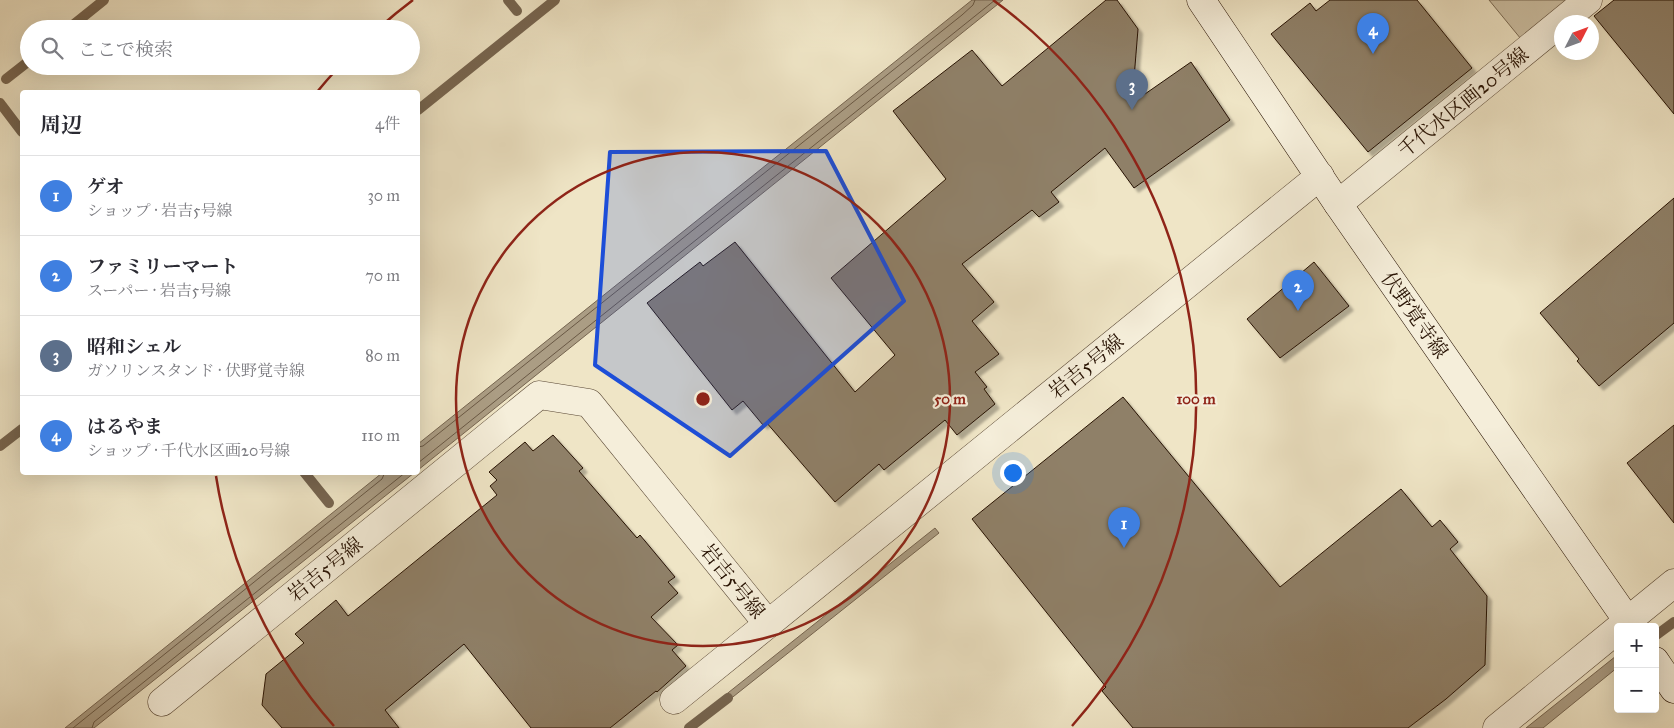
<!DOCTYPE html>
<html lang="ja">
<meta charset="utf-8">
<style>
body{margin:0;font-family:"IM FELL Great Primer","Noto Serif JP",serif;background:#f2f2f3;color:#2b2b33}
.controls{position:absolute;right:15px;bottom:15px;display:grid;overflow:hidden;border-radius:5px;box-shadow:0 5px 20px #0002}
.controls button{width:45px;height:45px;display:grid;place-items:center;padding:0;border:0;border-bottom:1px solid #e1e1e2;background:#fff;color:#2b2b33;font:25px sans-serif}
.compass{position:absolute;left:1554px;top:15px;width:45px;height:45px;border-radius:50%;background:#fff;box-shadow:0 5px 20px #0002;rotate:48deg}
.you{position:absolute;left:1012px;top:472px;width:18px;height:18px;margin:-12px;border:4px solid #fff;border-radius:50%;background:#1a73e8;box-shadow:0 0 0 8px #1a73e833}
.badge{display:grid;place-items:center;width:32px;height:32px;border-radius:50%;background:#7c3aed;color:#fff;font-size:16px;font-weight:700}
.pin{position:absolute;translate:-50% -41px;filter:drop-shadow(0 1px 2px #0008)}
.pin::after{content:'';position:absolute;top:26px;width:18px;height:15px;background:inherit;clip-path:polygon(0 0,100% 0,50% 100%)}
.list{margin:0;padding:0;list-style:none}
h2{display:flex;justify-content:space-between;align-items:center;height:65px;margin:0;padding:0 20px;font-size:21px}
h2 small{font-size:16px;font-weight:400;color:#7c7c81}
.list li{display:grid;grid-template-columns:32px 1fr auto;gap:15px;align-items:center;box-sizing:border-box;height:80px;padding:0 20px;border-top:1px solid #e1e1e2}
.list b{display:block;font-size:19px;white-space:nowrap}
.list p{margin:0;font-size:16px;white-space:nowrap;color:#7c7c81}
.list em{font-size:16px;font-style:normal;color:#7c7c81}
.icon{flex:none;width:28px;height:28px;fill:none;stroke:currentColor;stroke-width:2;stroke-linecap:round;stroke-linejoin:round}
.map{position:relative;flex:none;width:1674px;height:728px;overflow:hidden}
.search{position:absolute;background:#fff;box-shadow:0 5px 20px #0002;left:20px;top:20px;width:400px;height:55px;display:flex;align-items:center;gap:12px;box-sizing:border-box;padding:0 18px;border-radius:28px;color:#7c7c81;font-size:19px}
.panel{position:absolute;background:#fff;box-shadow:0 5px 20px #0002;left:20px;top:90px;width:400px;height:385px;border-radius:5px}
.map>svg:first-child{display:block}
.green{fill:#cdc1a5;stroke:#7a6a54}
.water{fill:#ab9d84;stroke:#766550}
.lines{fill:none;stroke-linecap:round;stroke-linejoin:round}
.shore{stroke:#695844;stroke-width:1}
.stream{stroke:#766550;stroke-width:10}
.building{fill:#8f8068;stroke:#271203;filter:url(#shadow)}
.street-casing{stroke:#594734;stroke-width:29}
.secondary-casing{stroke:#271203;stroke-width:29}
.street{stroke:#f5eeda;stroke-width:28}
.secondary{stroke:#f5eeda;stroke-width:28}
.marked{fill:#1d4ed8;fill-opacity:0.2;stroke:#1d4ed8;stroke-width:4;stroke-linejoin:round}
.ring{fill:none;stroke:#8f2418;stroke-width:2.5}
.labels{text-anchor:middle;stroke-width:4.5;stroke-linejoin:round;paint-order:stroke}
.street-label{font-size:20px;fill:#271203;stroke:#f5eeda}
.centre{fill:#8f2418;stroke:#f5eeda;stroke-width:2.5}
.ring-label{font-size:15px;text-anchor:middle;font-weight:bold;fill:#8f2418;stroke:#f5eeda;stroke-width:4.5;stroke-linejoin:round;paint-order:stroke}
</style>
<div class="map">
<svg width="1674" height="728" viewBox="0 0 1674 728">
<defs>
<filter id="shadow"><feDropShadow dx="4.5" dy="4.5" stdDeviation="1" flood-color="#0004"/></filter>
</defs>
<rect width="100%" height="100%" fill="#efe5c6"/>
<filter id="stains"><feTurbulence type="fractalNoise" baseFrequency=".004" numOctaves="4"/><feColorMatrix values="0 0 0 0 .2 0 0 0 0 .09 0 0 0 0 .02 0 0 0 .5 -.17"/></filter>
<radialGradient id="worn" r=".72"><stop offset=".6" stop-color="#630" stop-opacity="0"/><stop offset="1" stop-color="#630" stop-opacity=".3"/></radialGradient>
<path class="green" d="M1489,0H1569L1521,39Z"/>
<g class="water">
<path d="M972,0H1003L418,470V444Z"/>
<path d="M382,473H414L94,728H65Z"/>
<path d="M935,528L939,533L719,708L714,704Z"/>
<path d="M1616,656L1618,659V667L1543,728H1526Z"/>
</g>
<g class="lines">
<g class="shore">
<path d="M418,447L423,446L962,15L973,5L975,0"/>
<path d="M418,463L995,0"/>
<path d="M73,728L382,479L385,472"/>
<path d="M92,728L94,722L406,472"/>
</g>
<g class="stream">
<path d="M508,0L517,11"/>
<path d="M68,29L104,0"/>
<path d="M6,79L29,61"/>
<path d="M0,103L22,132"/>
<path d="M418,110L555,0"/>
<path d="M0,446L22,429"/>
<path d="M304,472L329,503"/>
<path d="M1655,636L1674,622"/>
<path d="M689,728L728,698"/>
</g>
</g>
<g class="building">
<path d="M1106,0H1117L1138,29L1132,103L1191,62L1230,120L1134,188L1105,148L1051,192L1059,202L1039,217L1032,210L962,264L994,302L972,321L999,354L975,372L987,387L984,389L995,404L957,435L945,420L884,470L879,464L835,502L766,422L763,425L743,401L732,410L647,303L700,262L703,266L735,242L855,392L895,355L831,278L946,179L893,111L972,50L1002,86Z"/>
<path d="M1330,0H1417L1472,68L1368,152L1271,34L1310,3L1316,11Z"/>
<path d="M1614,0H1674V114L1594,16Z"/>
<path d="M1674,198V323L1599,386L1577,361L1579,359L1540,313Z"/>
<path d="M1314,262L1349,306L1280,358L1247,319Z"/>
<path d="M1123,397L1280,587L1401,489L1432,527L1440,520L1458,542L1450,549L1487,596L1485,665L1446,699L1408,728H1133L1102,691L1106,687L972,519Z"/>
<path d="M1674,425V523L1627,463Z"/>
<path d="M553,435L583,468L579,471L637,538L640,535L675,577L668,582L678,593L651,617L678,645L672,650L686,666L657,692L656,691L610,728H531L464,644L385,710L399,728H282L262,705L266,674L304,643L295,634L336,600L348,616L497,495L490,486L497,480L489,472L525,442L533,451Z"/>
</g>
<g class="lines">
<g class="street-casing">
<g id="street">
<path d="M1338,204L1588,0"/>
<path d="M1620,627L1674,583"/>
<path d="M674,700L768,624"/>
<path d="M162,702L539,395L589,403L768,624L1320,176"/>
<path d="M1497,728L1618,629"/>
</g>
</g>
<g class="secondary-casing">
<g id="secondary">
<path d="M1201,0L1338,204L1632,627"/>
<path d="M1655,661L1674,689"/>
</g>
</g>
<use href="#street" class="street"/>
<use href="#secondary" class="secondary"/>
</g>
<path class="marked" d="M826,151L904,301L730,456L595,365L610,152Z"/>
<g class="ring">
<circle cx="703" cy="399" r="247"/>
<path d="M334 726A493 493 0 0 1 216 476M317 92A493 493 0 0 1 337 69M380 27A493 493 0 0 1 413 0M993 0A493 493 0 0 1 1072 726"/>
</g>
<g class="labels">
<g class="street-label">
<text transform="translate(1463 102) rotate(-39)" y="7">千代水区画20号線</text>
<text transform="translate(1415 315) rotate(55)" y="7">伏野覚寺線</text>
<text transform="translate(1086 366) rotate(-39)" y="7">岩吉5号線</text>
<text transform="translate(325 569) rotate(-39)" y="7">岩吉5号線</text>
<text transform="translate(733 581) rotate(51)" y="7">岩吉5号線</text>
</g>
</g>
<circle cx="703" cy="399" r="8" class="centre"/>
<g class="ring-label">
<text x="950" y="404">50 m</text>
<text x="1196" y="404">100 m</text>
</g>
<rect width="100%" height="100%" filter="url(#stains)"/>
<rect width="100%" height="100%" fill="url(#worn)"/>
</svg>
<div class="controls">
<button>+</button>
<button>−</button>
</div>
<svg class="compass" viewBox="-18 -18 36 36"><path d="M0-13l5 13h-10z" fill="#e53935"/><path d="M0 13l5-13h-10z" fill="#7c7c81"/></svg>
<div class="you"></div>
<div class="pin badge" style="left:1124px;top:548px;background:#3f7fe0">1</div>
<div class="pin badge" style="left:1298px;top:311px;background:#3f7fe0">2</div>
<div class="pin badge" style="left:1132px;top:110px;background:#5c6f8a">3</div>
<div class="pin badge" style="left:1373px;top:54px;background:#3f7fe0">4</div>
<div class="search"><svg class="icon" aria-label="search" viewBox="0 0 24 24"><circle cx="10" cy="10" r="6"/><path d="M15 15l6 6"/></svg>ここで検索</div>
<section class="panel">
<h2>周辺<small>4件</small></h2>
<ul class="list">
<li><span class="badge" style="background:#3f7fe0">1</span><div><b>ゲオ</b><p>ショップ · 岩吉5号線</p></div><em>30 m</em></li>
<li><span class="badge" style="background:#3f7fe0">2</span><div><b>ファミリーマート</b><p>スーパー · 岩吉5号線</p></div><em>70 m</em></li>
<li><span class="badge" style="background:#5c6f8a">3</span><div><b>昭和シェル</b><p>ガソリンスタンド · 伏野覚寺線</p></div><em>80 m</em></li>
<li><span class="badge" style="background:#3f7fe0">4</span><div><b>はるやま</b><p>ショップ · 千代水区画20号線</p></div><em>110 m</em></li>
</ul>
</section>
</div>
